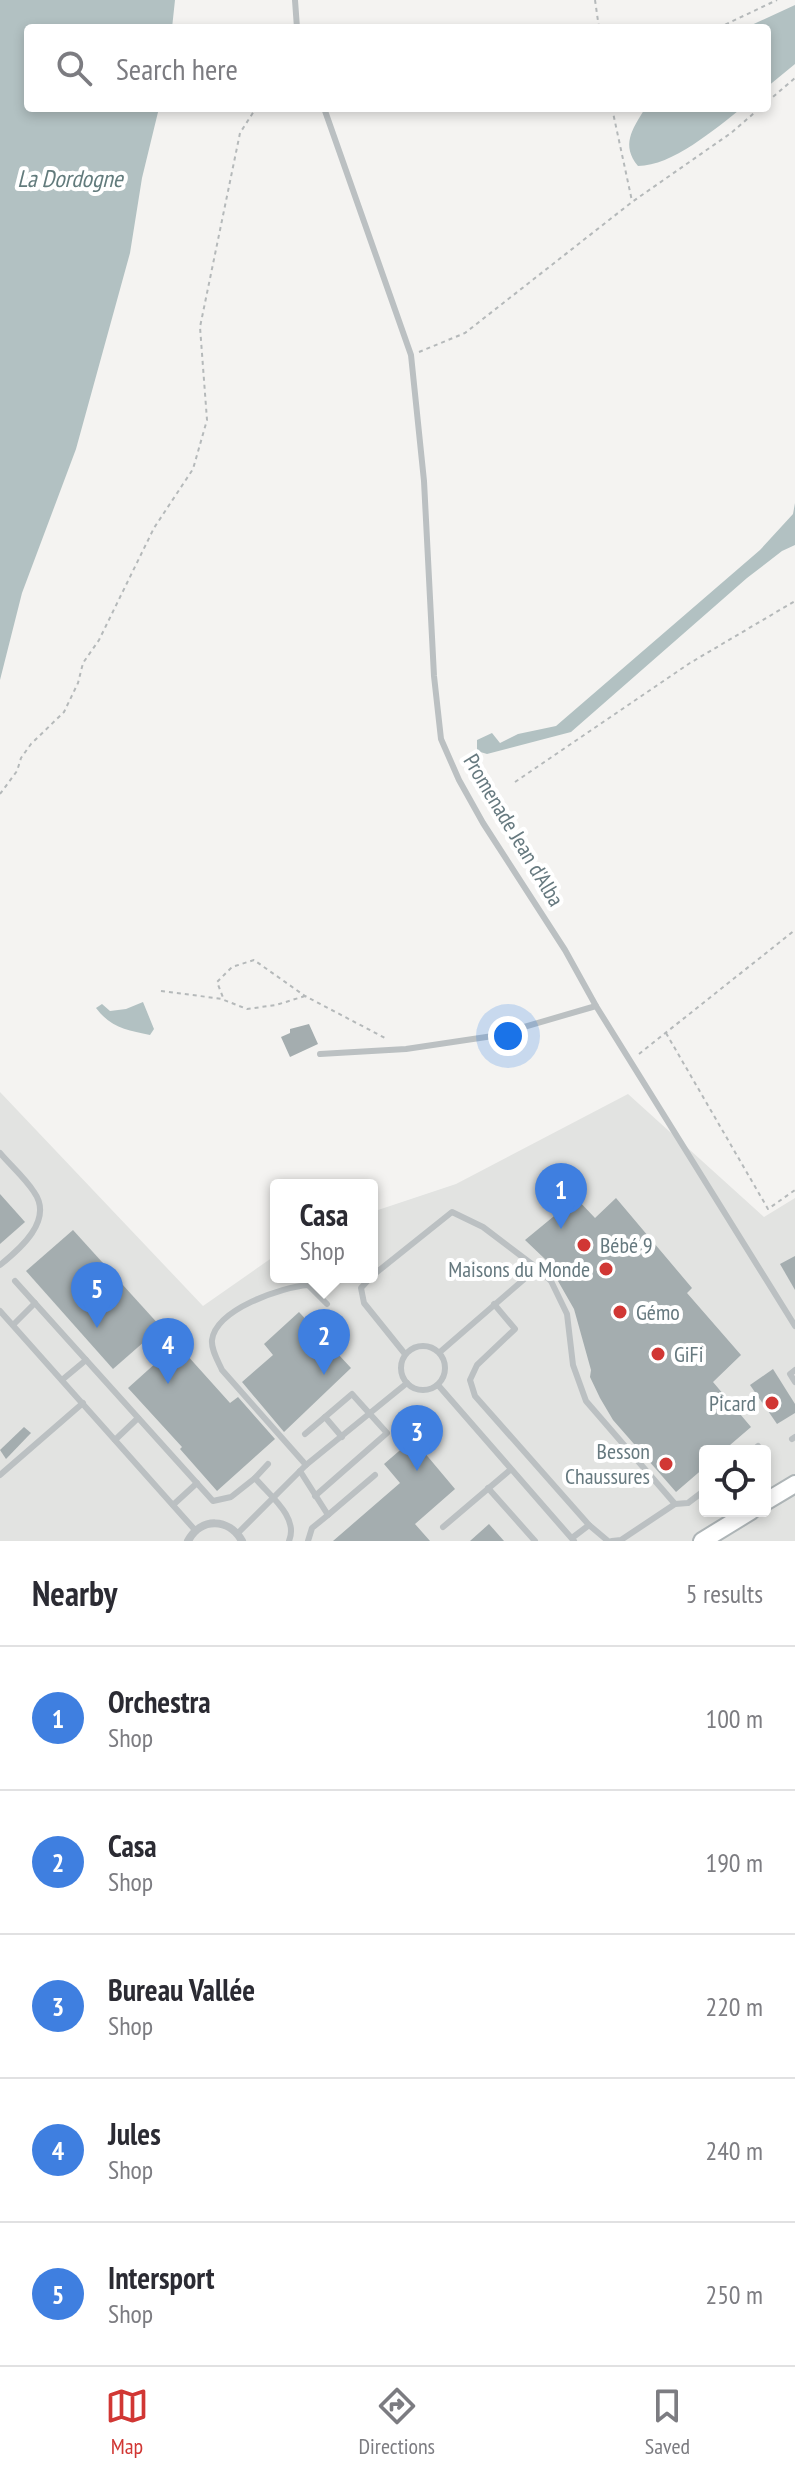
<!DOCTYPE html>
<meta charset="utf-8">
<style>
body{margin:0;font-family:"PT Sans Narrow",sans-serif;background:#f2f2f3;color:#2b2b33}
.controls{position:absolute;right:24px;bottom:24px;display:grid;overflow:hidden;border-radius:8px;box-shadow:0 4px 12px #0003}
.controls button{width:72px;height:72px;display:grid;place-items:center;padding:0;border:0;border-bottom:2px solid #e1e1e2;background:#fff;color:#2b2b33;font:40px sans-serif}
.you{position:absolute;left:508px;top:1036px;width:28px;height:28px;margin:-20px;border:6px solid #fff;border-radius:50%;background:#1a73e8;box-shadow:0 0 0 12px #1a73e833}
.badge{display:grid;place-items:center;width:52px;height:52px;border-radius:50%;background:#d13734;color:#fff;font-size:26px;font-weight:700}
.pin{position:absolute;translate:-50% -66px;filter:drop-shadow(0 2px 4px #0008)}
.pin::after{content:'';position:absolute;top:42px;width:28px;height:24px;background:inherit;clip-path:polygon(0 0,100% 0,50% 100%)}
.popup{position:absolute;left:270px;top:1179px;width:108px;height:104px;box-sizing:border-box;display:grid;place-content:center;border-radius:8px;background:#fff;filter:drop-shadow(0 2px 6px #0005);font-size:26px;white-space:nowrap;color:#7c7c81}
.popup b{font-size:30px;color:#2b2b33}
.popup::after{content:'';position:absolute;left:50%;top:100%;margin-left:-16px;border:16px solid transparent;border-top-color:#fff}
.list{margin:0;padding:0;list-style:none}
h2{display:flex;justify-content:space-between;align-items:center;height:104px;margin:0;padding:0 32px;font-size:34px}
h2 small{font-size:26px;font-weight:400;color:#7c7c81}
.list li{display:grid;grid-template-columns:52px 1fr auto;gap:24px;align-items:center;box-sizing:border-box;height:144px;padding:0 32px;border-top:2px solid #e1e1e2}
.list b{display:block;font-size:30px;white-space:nowrap}
.list p{margin:0;font-size:26px;white-space:nowrap;color:#7c7c81}
.list em{font-size:26px;font-style:normal;color:#7c7c81}
.icon{flex:none;width:44px;height:44px;fill:none;stroke:currentColor;stroke-width:2;stroke-linecap:round;stroke-linejoin:round}
.map{position:relative;flex:none;width:795px;height:1541px;overflow:hidden}
.search{position:absolute;background:#fff;box-shadow:0 4px 12px #0003;left:24px;right:24px;top:24px;height:88px;display:flex;align-items:center;gap:20px;box-sizing:border-box;padding:0 28px;border-radius:8px;color:#7c7c81;font-size:30px}
.sheet{height:824px;background:#fff}
nav{display:flex;justify-content:space-around;align-items:center;box-sizing:border-box;height:112px;border-top:2px solid #e1e1e2;background:#fff;font-size:22px;color:#7c7c81}
nav a{display:grid;justify-items:center;gap:4px}
nav .on{color:#d13734}
.map>svg:first-child{display:block}
.built{fill:#e2e3e1;fill-rule:evenodd}
.water{fill:#b2c1c2}
.building{fill:#a4adaf}
.lines{fill:none;stroke-linecap:round;stroke-linejoin:round}
.secondary-casing{stroke:#aeb5b7;stroke-width:20}
.path{stroke:#b5b9ba;stroke-width:2;stroke-dasharray:4 4;stroke-linecap:butt}
.service{stroke:#bbc0c2;stroke-width:6}
.minor{stroke:#bbc0c2;stroke-width:8}
.secondary{stroke:#fff;stroke-width:16}
.poi-dot{fill:#d13734;stroke:#fff;stroke-width:3}
.labels{text-anchor:middle;stroke-width:8;stroke-linejoin:round;paint-order:stroke}
.street-label{font-size:22px;fill:#66797f;stroke:#fff}
.poi-label{font-size:22px;fill:#66797f;stroke:#fff;text-anchor:start}
.water-label{font-size:24px;font-style:italic;fill:#627b7c;stroke:#fff}
</style>
<div class="map">
<svg width="795" height="1541" viewBox="0 0 795 1541">
<rect width="100%" height="100%" fill="#f4f3f1"/>
<path class="built" d="M0,1092L203,1306L276,1255V1277H372V1212L456,1184L628,1094L764,1217L795,1198V1541H0ZM705,1451H765V1511H705Z"/>
<g class="water">
<path d="M0,0H175L172,28H28V108H159L142,178L130,253L76,449L22,593L0,680Z"/>
<path d="M795,5V64L767,87V28H745Z"/>
<path d="M643,108H742C715,129 672,166 638,166C621,145 632,130 644,110Z"/>
<path d="M795,503V545L782,551L747,578L571,732L487,754L477,751V740L492,733L500,743L518,734L556,726L760,550L793,514Z"/>
<path d="M143,1002L154,1029L150,1035C127,1030 111,1028 96,1008L102,1004L110,1011L126,1009Z"/>
</g>
<g class="building">
<path d="M309,1024L318,1044L290,1057L281,1037L290,1033V1029Z"/>
<path d="M0,1194L25,1222L0,1244Z"/>
<path d="M576,1198L595,1218L616,1198L692,1288L687,1293L741,1355L713,1382L751,1427L723,1451H705V1467L676,1492L613,1420L600,1398L590,1377L591,1370L574,1309L546,1260L525,1240Z"/>
<path d="M73,1230L161,1327L113,1369L26,1271Z"/>
<path d="M795,1256V1290L780,1264Z"/>
<path d="M299,1312L351,1368L284,1432L242,1382L273,1355L264,1344Z"/>
<path d="M177,1344L230,1403L238,1397L275,1439L217,1491L180,1449L182,1447L128,1388Z"/>
<path d="M773,1369L795,1404V1413L777,1424L750,1385Z"/>
<path d="M24,1427L31,1433L6,1459L0,1450Z"/>
<path d="M413,1439L455,1489L415,1524L430,1541H333L400,1483L384,1464Z"/>
<path d="M489,1524L504,1541H470Z"/>
</g>
<g class="lines">
<g class="secondary-casing">
<g id="secondary">
<path d="M765,1502L795,1484"/>
<path d="M702,1541L751,1511"/>
</g>
</g>
<g class="path">
<path d="M595,0L599,28"/>
<path d="M718,28L777,0"/>
<path d="M767,102L795,78"/>
<path d="M612,108L632,201"/>
<path d="M419,352L465,333L632,202L731,133L760,108"/>
<path d="M515,782L690,663L795,601"/>
<path d="M0,794L17,771L21,758L31,744L64,712L78,683L83,663L99,640L154,528L193,469L207,420L200,327L240,133L256,108"/>
<path d="M161,991L223,999"/>
<path d="M305,996L276,1005L247,1009L224,1000L217,982L232,967L254,960L305,996L387,1039"/>
<path d="M666,1033L768,1209L795,1190"/>
<path d="M639,1054L795,930"/>
</g>
<g class="service">
<path d="M295,0L297,28"/>
<path d="M324,108L411,355L424,481L434,676L441,739L459,780L483,823L565,950L596,1006L795,1326"/>
<path d="M320,1054L406,1049L493,1036L596,1006"/>
<path d="M0,1153C11,1166 25,1178 34,1192C54,1220 20,1249 0,1265"/>
<path d="M372,1276L452,1212L483,1227L537,1268"/>
<path d="M371,1277L361,1288L364,1303L405,1354"/>
<path d="M15,1281L213,1501L231,1497L255,1478"/>
<path d="M494,1304L515,1329L477,1365L470,1380L475,1396L589,1525"/>
<path d="M0,1311L195,1530"/>
<path d="M13,1325L35,1303"/>
<circle cx="423" cy="1368" r="22"/>
<path d="M440,1352L537,1268L551,1281L567,1314L573,1365L586,1401L675,1504L621,1540L612,1541"/>
<path d="M795,1370L790,1374L795,1382"/>
<path d="M62,1380L86,1360"/>
<path d="M438,1385L574,1541"/>
<path d="M325,1417L342,1437"/>
<path d="M305,1434L352,1394L387,1433L315,1496"/>
<path d="M792,1439L795,1437"/>
<path d="M115,1440L138,1418"/>
<path d="M752,1451L758,1446"/>
<path d="M268,1464L255,1478C270,1496 299,1517 289,1541"/>
<path d="M306,1465L222,1370C218,1361 211,1350 212,1340C216,1309 282,1287 308,1285L327,1304"/>
<path d="M300,1471L328,1515L375,1475"/>
<path d="M0,1475L83,1403"/>
<path d="M488,1488L535,1541"/>
<path d="M675,1504L688,1503L705,1490"/>
<path d="M173,1505L197,1483"/>
<path d="M443,1527L510,1470"/>
<path d="M238,1533L306,1465L407,1383"/>
<path d="M572,1538L589,1525L608,1541"/>
<path d="M308,1541L312,1528L328,1515"/>
</g>
<path class="minor" d="M188,1541C201,1517 229,1518 242,1541"/>
<use href="#secondary" class="secondary"/>
</g>
<g class="poi-dot">
<circle cx="584" cy="1245" r="8"/>
<circle cx="606" cy="1269" r="8"/>
<circle cx="620" cy="1312" r="8"/>
<circle cx="658" cy="1354" r="8"/>
<circle cx="772" cy="1403" r="8"/>
<circle cx="666" cy="1464" r="8"/>
</g>
<g class="labels">
<g class="street-label">
<text transform="translate(514 830) rotate(59)" y="8">Promenade Jean d'Alba</text>
</g>
<g class="poi-label">
<text x="600" y="1253">Bébé 9</text>
<text x="590" y="1277" text-anchor="end">Maisons du Monde</text>
<text x="636" y="1320">Gémo</text>
<text x="674" y="1362">GiFi</text>
<text x="756" y="1411" text-anchor="end">Picard</text>
<text x="650" y="1459" text-anchor="end">Besson<tspan x="650" dy="25">Chaussures</tspan></text>
</g>
<g class="water-label">
<text x="70" y="187">La Dordogne</text>
</g>
</g>
</svg>
<div class="controls">
<button><svg class="icon" aria-label="locate" viewBox="0 0 24 24"><circle cx="12" cy="12" r="6"/><path d="M12 2v4M12 18v4M2 12h4M18 12h4"/></svg></button>
</div>
<div class="you"></div>
<div class="pin badge" style="left:561px;top:1229px;background:#3f7fe0">1</div>
<div class="pin badge" style="left:324px;top:1375px;background:#3f7fe0">2</div>
<div class="popup"><b>Casa</b>Shop</div>
<div class="pin badge" style="left:417px;top:1471px;background:#3f7fe0">3</div>
<div class="pin badge" style="left:168px;top:1384px;background:#3f7fe0">4</div>
<div class="pin badge" style="left:97px;top:1328px;background:#3f7fe0">5</div>
<div class="search"><svg class="icon" aria-label="search" viewBox="0 0 24 24"><circle cx="10" cy="10" r="6"/><path d="M15 15l6 6"/></svg>Search here</div>
</div>
<section class="sheet">
<h2>Nearby<small>5 results</small></h2>
<ul class="list">
<li><span class="badge" style="background:#3f7fe0">1</span><div><b>Orchestra</b><p>Shop</p></div><em>100 m</em></li>
<li><span class="badge" style="background:#3f7fe0">2</span><div><b>Casa</b><p>Shop</p></div><em>190 m</em></li>
<li><span class="badge" style="background:#3f7fe0">3</span><div><b>Bureau Vallée</b><p>Shop</p></div><em>220 m</em></li>
<li><span class="badge" style="background:#3f7fe0">4</span><div><b>Jules</b><p>Shop</p></div><em>240 m</em></li>
<li><span class="badge" style="background:#3f7fe0">5</span><div><b>Intersport</b><p>Shop</p></div><em>250 m</em></li>
</ul>
</section>
<nav>
<a class="on"><svg class="icon" aria-label="map" viewBox="0 0 24 24"><path d="M3 6l6-2 6 2 6-2v14l-6 2-6-2-6 2zM9 4v14M15 6v14"/></svg>Map</a>
<a><svg class="icon" aria-label="directions" viewBox="0 0 24 24"><path d="M12 3l9 9-9 9-9-9zM9 14v-3h6M13 9l2 2-2 2"/></svg>Directions</a>
<a><svg class="icon" aria-label="saved" viewBox="0 0 24 24"><path d="M7 4h10v16l-5-4-5 4z"/></svg>Saved</a>
</nav>
